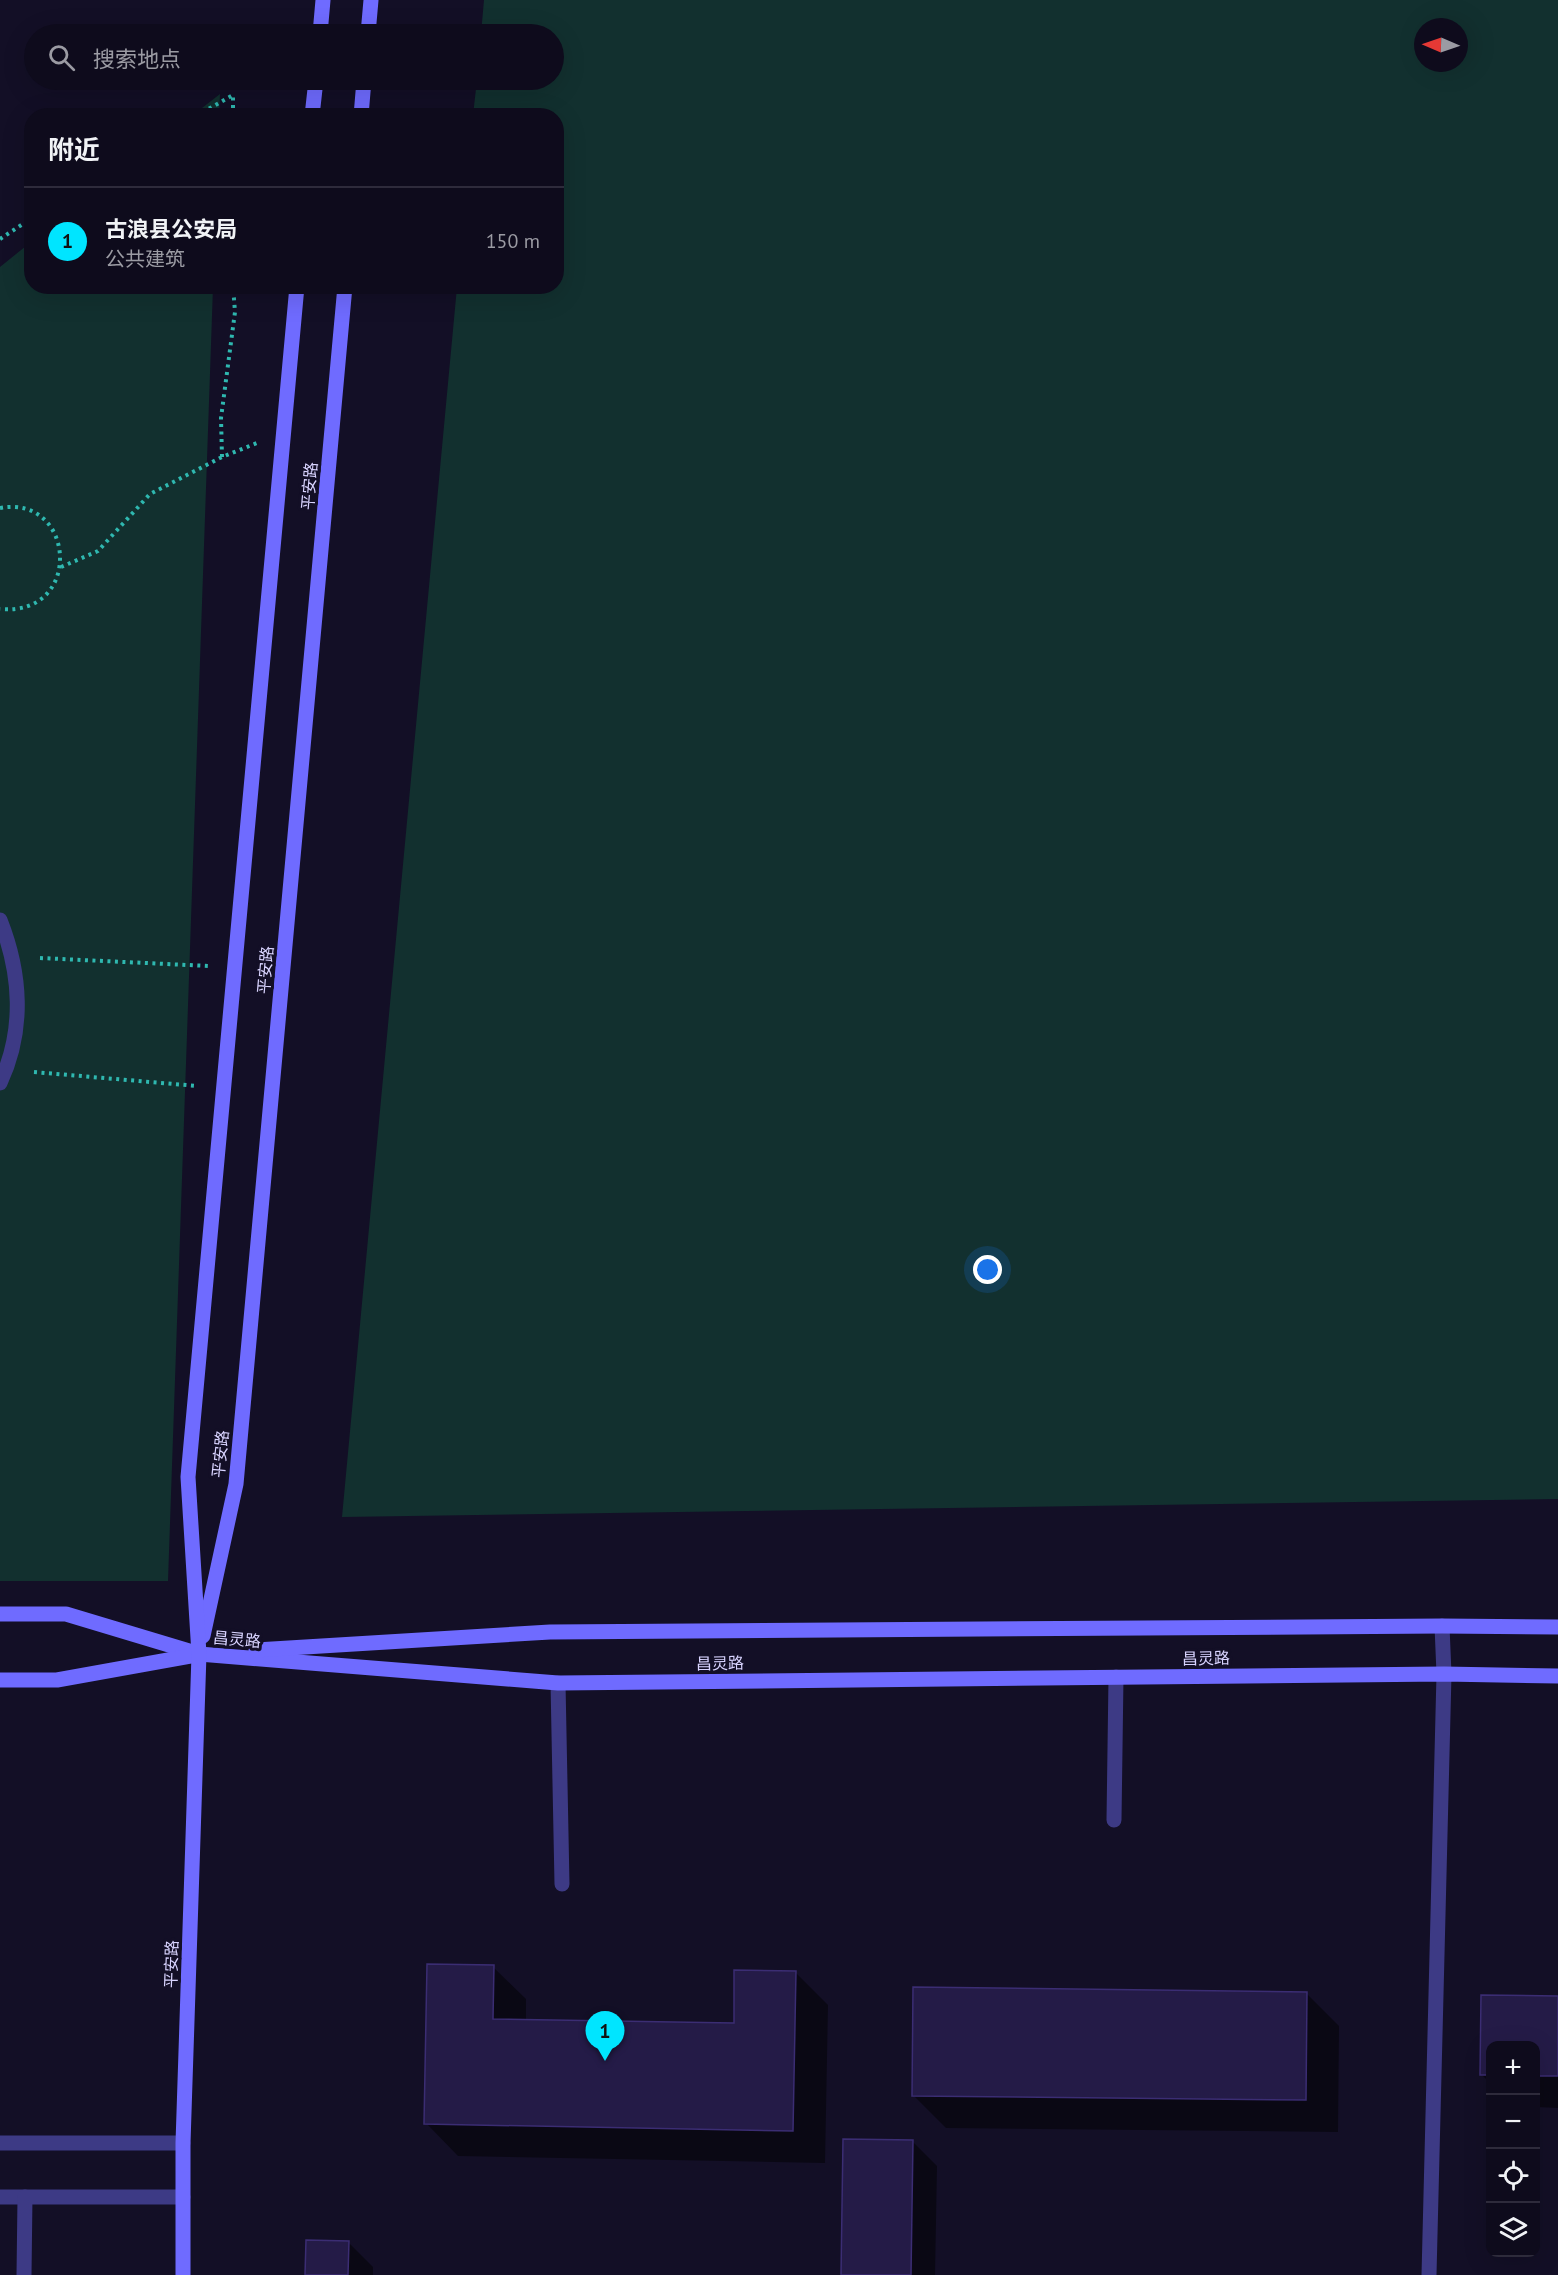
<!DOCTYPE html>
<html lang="zh">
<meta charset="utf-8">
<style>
body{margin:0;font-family:"PT Sans","Noto Sans SC",sans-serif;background:#171425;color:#f1f3f6}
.controls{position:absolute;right:18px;bottom:18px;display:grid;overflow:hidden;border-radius:12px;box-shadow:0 6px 24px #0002}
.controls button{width:54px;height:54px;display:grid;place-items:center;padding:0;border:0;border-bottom:2px solid #2e2b3b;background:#0e0b1c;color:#f1f3f6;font:30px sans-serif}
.compass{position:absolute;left:1414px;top:18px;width:54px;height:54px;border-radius:50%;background:#0e0b1c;box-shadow:0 6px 24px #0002;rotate:272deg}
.you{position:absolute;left:988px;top:1270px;width:21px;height:21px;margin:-15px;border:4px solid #fff;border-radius:50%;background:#1a73e8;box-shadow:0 0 0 9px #1a73e833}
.badge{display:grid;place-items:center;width:39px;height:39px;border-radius:50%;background:#00e5ff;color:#111;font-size:20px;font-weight:700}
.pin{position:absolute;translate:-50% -50px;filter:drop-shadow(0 2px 3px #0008)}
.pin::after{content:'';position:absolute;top:32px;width:21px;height:18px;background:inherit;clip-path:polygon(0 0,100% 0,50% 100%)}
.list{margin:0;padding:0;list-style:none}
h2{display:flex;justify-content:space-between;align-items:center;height:78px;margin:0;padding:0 24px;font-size:26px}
h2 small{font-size:20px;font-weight:400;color:#9b9ba3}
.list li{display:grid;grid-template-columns:39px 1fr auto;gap:18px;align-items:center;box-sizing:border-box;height:108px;padding:0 24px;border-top:2px solid #2e2b3b}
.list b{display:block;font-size:22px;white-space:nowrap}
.list p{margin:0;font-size:20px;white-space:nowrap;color:#9b9ba3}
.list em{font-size:20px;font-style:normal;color:#9b9ba3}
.icon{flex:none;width:33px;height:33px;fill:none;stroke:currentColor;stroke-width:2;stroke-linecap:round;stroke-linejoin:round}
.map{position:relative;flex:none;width:1558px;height:2275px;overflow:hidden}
.search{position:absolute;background:#0e0b1c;box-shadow:0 6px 24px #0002;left:24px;top:24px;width:540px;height:66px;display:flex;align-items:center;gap:15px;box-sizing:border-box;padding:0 21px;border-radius:33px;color:#9b9ba3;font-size:22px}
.panel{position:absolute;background:#0e0b1c;box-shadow:0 6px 24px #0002;left:24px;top:108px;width:540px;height:186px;border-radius:24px}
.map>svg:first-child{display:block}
.green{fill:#12302f;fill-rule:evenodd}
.shadow{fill:#0007}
.building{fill:#241b47;stroke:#3b2d73;stroke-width:1.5}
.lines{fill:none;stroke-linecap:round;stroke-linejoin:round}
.path{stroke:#2fb8b0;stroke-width:4;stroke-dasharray:3 4.5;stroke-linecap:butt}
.lane{stroke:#3d3a85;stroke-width:15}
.street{stroke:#3d3a85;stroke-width:15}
.secondary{stroke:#6f6bff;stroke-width:15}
.labels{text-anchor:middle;stroke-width:6;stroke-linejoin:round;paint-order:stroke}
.street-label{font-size:16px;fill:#d9d4ff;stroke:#130f26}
</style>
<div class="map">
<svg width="1558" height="2275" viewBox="0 0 1558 2275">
<rect width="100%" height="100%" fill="#130f26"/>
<g class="green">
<path d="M484,0H1558V1499L342,1517L457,287L556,286V116L473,115L477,80H554V34H481ZM1423,27H1459V63H1423Z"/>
<path d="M220,94L219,115H193Z"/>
<path d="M31,242L32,286L213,287L168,1581H0V267Z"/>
</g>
<g class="shadow">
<path d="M493,1967L526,1999V2021L735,2025L795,1972L828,2005L825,2163L458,2156L426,2123Z"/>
<path d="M1307,1994L1339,2026L1338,2132L946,2128L913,2095Z"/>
<path d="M1483,1996L1558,1997V2108L1536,2107V2046H1490V2083L1482,2075Z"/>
<path d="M912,2141L937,2166L935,2275H843Z"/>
<path d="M348,2242L373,2267V2275H307Z"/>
</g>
<g class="building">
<path d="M427,1964L494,1965L493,2019L734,2023V1970L796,1971L793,2131L424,2124Z"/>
<path d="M913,1987L1307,1992L1306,2100L912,2096Z"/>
<path d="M1481,1995L1558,1996V2076H1536V2046H1490V2075H1480Z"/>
<path d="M843,2139L913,2140L911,2275H841Z"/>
<path d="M306,2240L349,2241L348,2275H305Z"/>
</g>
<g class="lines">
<g class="path">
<path d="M196,116L233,95V116"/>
<path d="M0,239L32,218"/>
<path d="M222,457L221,418L235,312L233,286"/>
<path d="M0,508C76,494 84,617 0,609"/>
<path d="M61,567L98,551L150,494L222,457L257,443"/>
<path d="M40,958L209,966"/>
<path d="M34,1072L197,1086"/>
</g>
<g class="lane">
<path d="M558,1683L562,1884"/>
<path d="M1114,1820L1116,1677"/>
<path d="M0,2143H183"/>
<path d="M0,2197H25"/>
<path d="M24,2275L25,2197H183"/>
</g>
<g class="street">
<path d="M0,920C21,973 25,1030 0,1083"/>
<path d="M1429,2275L1444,1674L1442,1626"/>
</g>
<g class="secondary">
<path d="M320,34L323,0"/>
<path d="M368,34L371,0"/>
<path d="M312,116L316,80"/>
<path d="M361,116L364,80"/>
<path d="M0,1614H66L199,1654L558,1683L1444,1674L1558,1676"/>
<path d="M203,1636L236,1484L345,286"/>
<path d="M256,1650L550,1632L1442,1626L1558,1627"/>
<path d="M0,1680H57L196,1655"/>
<path d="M183,2275V2143L199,1654L188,1477L297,286"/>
</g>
</g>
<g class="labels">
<g class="street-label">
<text transform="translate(309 486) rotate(-85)" y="6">平安路</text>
<text transform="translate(265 970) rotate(-85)" y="6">平安路</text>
<text transform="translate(220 1454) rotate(-84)" y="6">平安路</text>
<text transform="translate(237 1639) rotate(5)" y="6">昌灵路</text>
<text transform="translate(1206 1658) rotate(-1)" y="6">昌灵路</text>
<text transform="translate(720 1663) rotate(-1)" y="6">昌灵路</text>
<text transform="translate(171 1964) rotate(-88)" y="6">平安路</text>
</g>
</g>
</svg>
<div class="controls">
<button>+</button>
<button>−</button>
<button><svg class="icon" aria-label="locate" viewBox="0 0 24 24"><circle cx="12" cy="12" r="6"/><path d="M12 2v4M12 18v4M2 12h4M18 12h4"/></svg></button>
<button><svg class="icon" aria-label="layers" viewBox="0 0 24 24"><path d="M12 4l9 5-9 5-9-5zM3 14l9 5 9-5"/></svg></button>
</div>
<svg class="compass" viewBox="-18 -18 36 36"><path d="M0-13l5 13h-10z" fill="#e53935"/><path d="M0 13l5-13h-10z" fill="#9b9ba3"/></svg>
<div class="you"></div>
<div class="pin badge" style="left:605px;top:2061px">1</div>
<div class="search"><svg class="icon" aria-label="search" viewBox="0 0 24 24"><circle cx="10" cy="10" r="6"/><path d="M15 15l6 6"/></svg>搜索地点</div>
<section class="panel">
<h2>附近<small></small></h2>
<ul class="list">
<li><span class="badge">1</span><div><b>古浪县公安局</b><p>公共建筑</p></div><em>150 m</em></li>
</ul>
</section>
</div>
